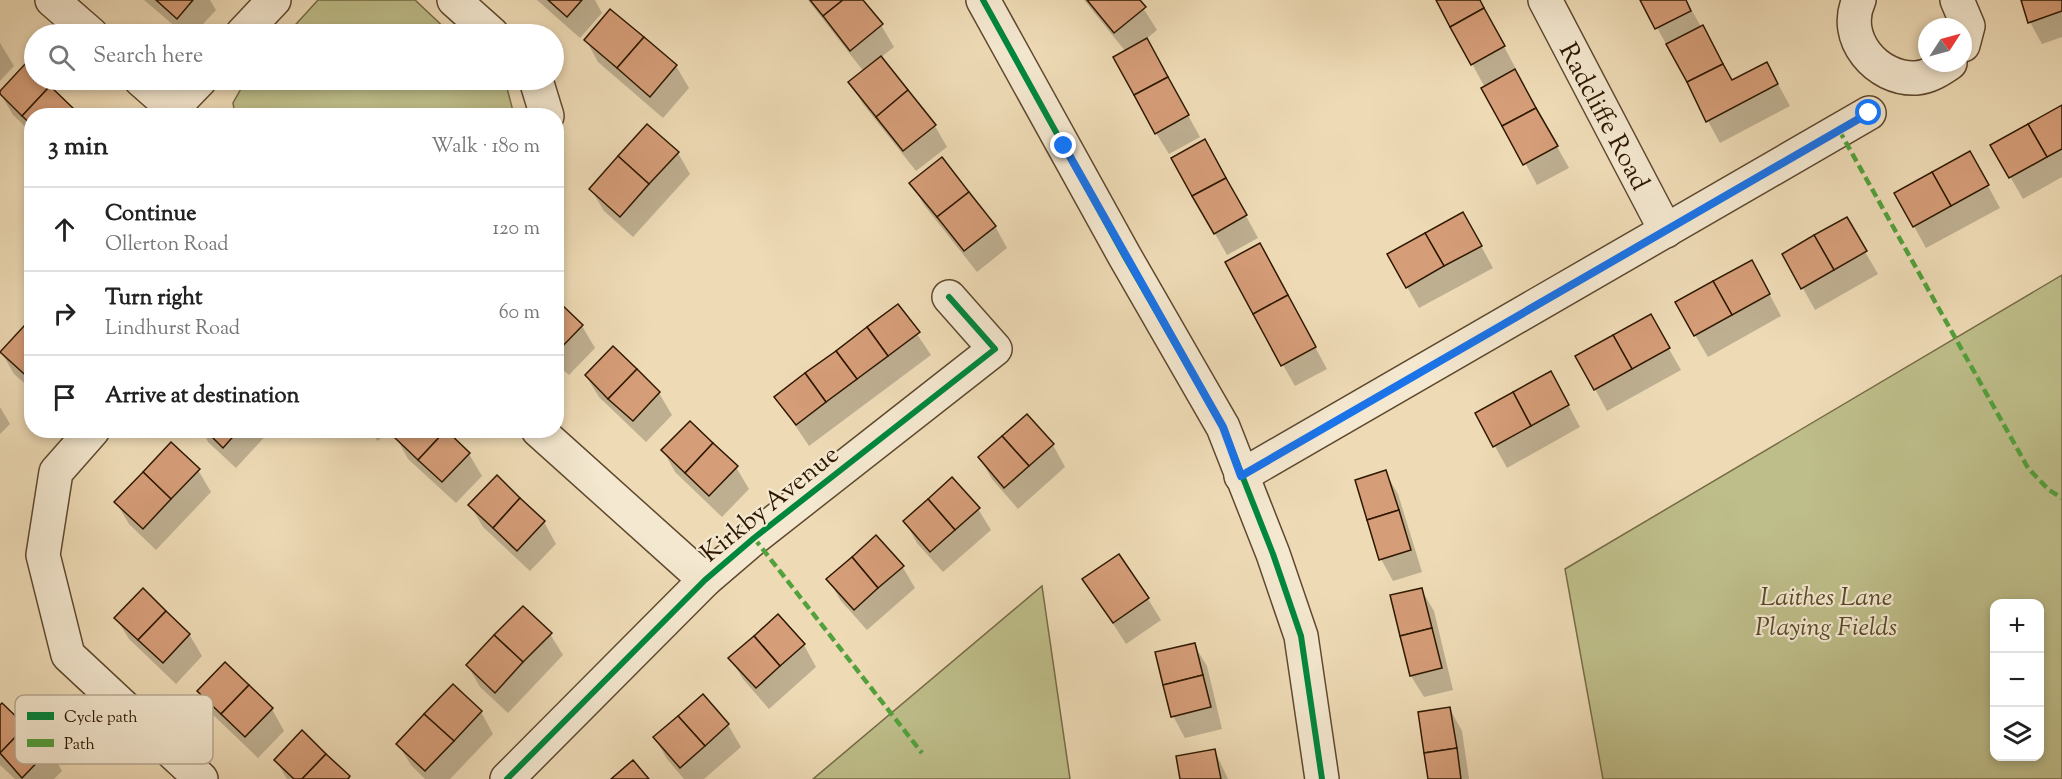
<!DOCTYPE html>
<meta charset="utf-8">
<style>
body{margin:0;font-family:"Sorts Mill Goudy",serif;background:#f2f2f2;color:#222}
.controls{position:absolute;right:18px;bottom:18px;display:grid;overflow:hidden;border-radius:12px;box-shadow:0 3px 9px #0003}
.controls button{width:54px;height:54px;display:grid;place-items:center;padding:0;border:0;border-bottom:2px solid #e0e0e0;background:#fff;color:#222;font:30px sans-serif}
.compass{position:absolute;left:1918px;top:18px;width:54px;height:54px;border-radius:50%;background:#fff;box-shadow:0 3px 9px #0003;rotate:54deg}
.stop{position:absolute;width:18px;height:18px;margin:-14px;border:4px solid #1a73e8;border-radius:50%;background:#fff}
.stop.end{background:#1a73e8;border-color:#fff;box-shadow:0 2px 6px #0008}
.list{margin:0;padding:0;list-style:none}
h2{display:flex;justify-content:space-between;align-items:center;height:78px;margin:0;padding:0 24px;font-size:26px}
h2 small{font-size:20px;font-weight:400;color:#767676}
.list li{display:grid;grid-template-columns:39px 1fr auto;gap:18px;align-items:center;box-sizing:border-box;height:84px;padding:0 24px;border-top:2px solid #e0e0e0}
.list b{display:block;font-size:22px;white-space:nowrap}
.list p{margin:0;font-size:20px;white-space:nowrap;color:#767676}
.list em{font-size:20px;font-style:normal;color:#767676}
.icon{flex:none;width:33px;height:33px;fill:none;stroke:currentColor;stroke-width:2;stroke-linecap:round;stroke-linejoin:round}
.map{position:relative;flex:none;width:2062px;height:779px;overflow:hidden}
.search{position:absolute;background:#fff;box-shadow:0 3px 9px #0003;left:24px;top:24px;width:540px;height:66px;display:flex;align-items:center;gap:15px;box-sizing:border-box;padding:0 21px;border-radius:33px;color:#767676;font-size:22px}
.panel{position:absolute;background:#fff;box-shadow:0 3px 9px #0003;left:24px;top:108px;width:540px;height:330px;border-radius:24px}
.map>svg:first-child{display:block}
.green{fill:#bebe8a;stroke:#766b45;stroke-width:1.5;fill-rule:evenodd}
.shadow{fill:#0003}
.building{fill:#d59d78;stroke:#2e1800;stroke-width:1.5}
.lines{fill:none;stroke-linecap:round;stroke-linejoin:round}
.street-casing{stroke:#5e492e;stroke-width:36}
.street{stroke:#f4e8d0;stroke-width:33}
.quiet{stroke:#52a13c;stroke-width:4.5;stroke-dasharray:9 4.5;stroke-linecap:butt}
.cycleway-casing{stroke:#f4e8d0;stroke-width:10}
.cycleway{stroke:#00873e;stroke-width:6}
.route{stroke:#1a73e8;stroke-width:8}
.labels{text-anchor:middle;stroke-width:4.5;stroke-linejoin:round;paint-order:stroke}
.street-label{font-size:26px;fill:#2e1800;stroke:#f4e8d0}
.park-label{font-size:26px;font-style:italic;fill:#594a29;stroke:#f4e8d0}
.key{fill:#f4e8d0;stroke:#b9aa92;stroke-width:1.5}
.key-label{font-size:16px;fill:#2e1800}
</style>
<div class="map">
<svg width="2062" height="779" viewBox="0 0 2062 779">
<rect width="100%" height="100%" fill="#eedbb6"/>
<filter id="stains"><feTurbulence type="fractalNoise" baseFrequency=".00333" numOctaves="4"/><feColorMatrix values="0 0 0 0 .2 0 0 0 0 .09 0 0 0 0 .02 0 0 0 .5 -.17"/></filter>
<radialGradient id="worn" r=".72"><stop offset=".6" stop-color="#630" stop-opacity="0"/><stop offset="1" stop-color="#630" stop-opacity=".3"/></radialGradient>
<g class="green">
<path d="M318,0H415L451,34H287Z"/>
<path d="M246,80H498L507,88L514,115H235L233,103Z"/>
<path d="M2062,275V779H1603L1565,569ZM1994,604H2040V756H1994Z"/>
<path d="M1042,586L1070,779H813Z"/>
</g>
<g class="shadow">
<path d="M144,0H210L216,10L194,34H184Z"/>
<path d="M537,0H595L602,13L580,38Z"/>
<path d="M808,0H861L881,25L894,47L880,58L935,126L947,147L916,171L863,104L850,83L864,72Z"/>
<path d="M1084,0H1138L1157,30L1146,39L1200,137L1169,154L1156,133L1126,52Z"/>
<path d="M1438,0H1479L1516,69L1514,70L1569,168L1537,185Z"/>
<path d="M1642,0H1686L1732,82L1767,64L1790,106L1720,143Z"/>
<path d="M2022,0H2062V37L2042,44L2030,22Z"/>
<path d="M610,11L676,66L689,88L663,118L598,62L586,40Z"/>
<path d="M0,43L14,66L0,81Z"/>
<path d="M26,65L34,73V80H41L76,116H32V133L13,115L0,93Z"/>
<path d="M2062,106V177L2023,199L1992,145Z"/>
<path d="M678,153L690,174L633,237L604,211L591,189Z"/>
<path d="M1173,159L1217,163L1258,238L1227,255Z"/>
<path d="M1982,175L2000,208L1926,248L1896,194Z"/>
<path d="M911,183L995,226L1007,248L977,272L924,205Z"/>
<path d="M1846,219L1878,274L1815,310L1784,254Z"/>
<path d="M1475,235L1493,268L1419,308L1407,287Z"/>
<path d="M1272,267L1327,369L1295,386L1283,365Z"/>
<path d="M1764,284L1781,316L1708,357L1695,335Z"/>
<path d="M556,301L582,326L595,348L569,375L556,364Z"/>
<path d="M898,306L931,355L809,446L776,397Z"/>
<path d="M1650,316L1681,370L1607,411L1595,389Z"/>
<path d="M32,320V390L14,374L2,353Z"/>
<path d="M613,348L659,393L672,415L646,442L599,397L586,376Z"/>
<path d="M1563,395L1580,427L1507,468L1477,414Z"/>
<path d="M0,407L10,424L0,434Z"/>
<path d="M202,430H271L236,468L208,442Z"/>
<path d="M367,430H387L378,441Z"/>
<path d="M445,430L469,454L482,476L456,503L408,459L396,437Z"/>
<path d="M1053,445L1065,467L1018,509L992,479L980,458Z"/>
<path d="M663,450L736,467L749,489L722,517L675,472Z"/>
<path d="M198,470L211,492L156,550L129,524L116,502Z"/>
<path d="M1385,472L1398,494L1422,572L1393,581L1381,559Z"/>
<path d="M470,505L544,522L556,544L530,571L483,527Z"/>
<path d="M978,509L991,530L943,572L917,543L905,521Z"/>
<path d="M902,566L915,588L867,630L841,601L828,579Z"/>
<path d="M1084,579L1148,599L1161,620L1126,644Z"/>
<path d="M1421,589L1434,611L1453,690L1424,697L1411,676Z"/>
<path d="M778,616L804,645L816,667L769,709L743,679L730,658Z"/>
<path d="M116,618L189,634L202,656L176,684L129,639Z"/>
<path d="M550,634L563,655L508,713L480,687L468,666Z"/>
<path d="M1194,645L1207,666L1222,729L1185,738L1173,716Z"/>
<path d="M199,691L272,709L284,731L258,758L211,713Z"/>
<path d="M703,696L728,725L741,747L704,779H684L667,759L655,738Z"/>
<path d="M0,707L50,749L62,771L54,779H15L0,765Z"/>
<path d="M1450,709L1462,731L1469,779H1429Z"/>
<path d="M481,712L493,734L450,779H425L411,765L398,744Z"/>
<path d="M1215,751L1228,779H1181Z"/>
<path d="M276,760L349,777L350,779H287Z"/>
</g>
<g class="building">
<path d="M156,0H193L177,19Z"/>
<path d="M548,0H582L567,17Z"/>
<path d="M810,0H843L823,16Z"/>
<path d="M843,0H863L883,24L850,51L823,16Z"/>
<path d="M1087,0H1140L1146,7L1114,33Z"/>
<path d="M1436,0H1480L1484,8L1450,27Z"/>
<path d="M1640,0H1686L1691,11L1655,29Z"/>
<path d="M2021,0H2062V11L2028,23Z"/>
<path d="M1484,8L1505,46L1471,65L1450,27Z"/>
<path d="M610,9L644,37L617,68L584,40Z"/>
<path d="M1703,25L1723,64L1687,82L1666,44Z"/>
<path d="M644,37L677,65L650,97L617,68Z"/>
<path d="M1147,38L1168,77L1134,95L1113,57Z"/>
<path d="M881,56L908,90L876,117L848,82Z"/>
<path d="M1767,62L1778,84L1706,122L1687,82L1723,64L1732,80Z"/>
<path d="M26,63L34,71V80H43L50,86L22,116L0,94V91Z"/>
<path d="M1515,69L1536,108L1502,126L1481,88Z"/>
<path d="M1168,77L1189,115L1155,134L1134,95Z"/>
<path d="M50,86L74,109L68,116H32V125L22,116Z"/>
<path d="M908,90L936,125L903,151L876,117Z"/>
<path d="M2062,105V149L2047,157L2028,124Z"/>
<path d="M1536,108L1558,146L1523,165L1502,126Z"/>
<path d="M647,124L679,152L649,184L618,156Z"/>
<path d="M2028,124L2047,157L2009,178L1990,145Z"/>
<path d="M1205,139L1226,178L1192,196L1171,158Z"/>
<path d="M1970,151L1989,185L1951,206L1932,172Z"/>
<path d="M618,156L649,184L620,217L589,189Z"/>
<path d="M942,157L969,192L937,217L909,183Z"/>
<path d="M1932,172L1951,206L1913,227L1894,193Z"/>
<path d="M1226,178L1247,215L1214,234L1192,196Z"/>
<path d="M969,192L996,226L964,251L937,217Z"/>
<path d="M1463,212L1482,246L1444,266L1425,233Z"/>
<path d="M1847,217L1867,251L1834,270L1814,235Z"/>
<path d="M1425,233L1444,266L1406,288L1387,254Z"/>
<path d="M1814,235L1834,270L1801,289L1782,254Z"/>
<path d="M1260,243L1288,295L1253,314L1225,262Z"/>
<path d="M1752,260L1770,294L1732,315L1713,281Z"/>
<path d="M1713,281L1732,315L1694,336L1675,302Z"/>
<path d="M1288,295L1316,347L1281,366L1253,314Z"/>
<path d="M559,302L583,325L556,353V305Z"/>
<path d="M898,304L920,332L888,356L867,327Z"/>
<path d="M1651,314L1670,348L1632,369L1613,335Z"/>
<path d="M24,326L32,333V381L0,352Z"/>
<path d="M867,327L888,356L857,379L836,351Z"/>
<path d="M1613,335L1632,369L1594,390L1575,356Z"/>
<path d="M613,346L637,369L608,399L585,375Z"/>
<path d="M836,351L857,379L826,402L805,373Z"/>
<path d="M637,369L660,392L633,421L608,399Z"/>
<path d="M1551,371L1569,405L1531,426L1513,392Z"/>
<path d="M805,373L826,402L796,425L774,397Z"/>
<path d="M1513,392L1531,426L1493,447L1475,413Z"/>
<path d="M1027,414L1054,444L1029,466L1002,436Z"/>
<path d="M690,421L713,443L685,473L661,450Z"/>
<path d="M205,430H239L223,448Z"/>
<path d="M400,430H446L418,460L394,437Z"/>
<path d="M446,430L470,453L442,482L418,460Z"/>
<path d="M1002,436L1029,466L1004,488L978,457Z"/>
<path d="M171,442L200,469L171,499L143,472Z"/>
<path d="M713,443L738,466L709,496L685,473Z"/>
<path d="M1386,470L1399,510L1367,520L1355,480Z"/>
<path d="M143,472L171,499L143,529L114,502Z"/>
<path d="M497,475L520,498L493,528L468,505Z"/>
<path d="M952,477L980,508L955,530L928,499Z"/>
<path d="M520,498L545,521L517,551L493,528Z"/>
<path d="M928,499L955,530L930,552L903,521Z"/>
<path d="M1399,510L1411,550L1379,560L1367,520Z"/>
<path d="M876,535L904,566L878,588L852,557Z"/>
<path d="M1119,554L1149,598L1113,623L1082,579Z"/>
<path d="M852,557L878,588L854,610L826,579Z"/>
<path d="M143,588L166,611L138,640L114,618Z"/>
<path d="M1422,588L1432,628L1400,636L1390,595Z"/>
<path d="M523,606L552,633L523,662L494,635Z"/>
<path d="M166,611L190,634L163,663L138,640Z"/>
<path d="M778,614L805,644L780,666L754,636Z"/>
<path d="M1432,628L1442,668L1410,676L1400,636Z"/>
<path d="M494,635L523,662L495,693L466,665Z"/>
<path d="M754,636L780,666L756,688L728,658Z"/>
<path d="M1195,643L1203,675L1163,685L1155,652Z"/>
<path d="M225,662L249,685L221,714L197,691Z"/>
<path d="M1203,675L1211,707L1171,717L1163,685Z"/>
<path d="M453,684L482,711L454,741L424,714Z"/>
<path d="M249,685L273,708L245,737L221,714Z"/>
<path d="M703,694L729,724L705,746L678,716Z"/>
<path d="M2,703L26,726L0,753V705Z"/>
<path d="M1450,707L1457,748L1424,753L1418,712Z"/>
<path d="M424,714L454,741L425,771L396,744Z"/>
<path d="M678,716L705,746L680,768L653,737Z"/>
<path d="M26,726L51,748L22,778L0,753Z"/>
<path d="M302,730L326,754L302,779H294L274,760Z"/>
<path d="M1457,748L1461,779H1428L1424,753Z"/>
<path d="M1215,749L1221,779H1180L1176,756Z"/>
<path d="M326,754L350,776L348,779H302Z"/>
<path d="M633,760L649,779H611Z"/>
</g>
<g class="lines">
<g class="street-casing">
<g id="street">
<path d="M52,0L91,34"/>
<path d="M454,0L492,34"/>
<path d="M983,0L1124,255L1223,427L1273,554L1301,636L1322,779"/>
<path d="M1545,0L1666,231"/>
<path d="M1859,0C1841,38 1877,80 1916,78C1929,77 1940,70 1950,63"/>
<path d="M1957,0L1968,26L1963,45"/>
<path d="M242,34L274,0"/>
<path d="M141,80L182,116"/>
<path d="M536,80L547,116"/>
<path d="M173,108L200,80"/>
<path d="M93,430L56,472L43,555L68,655L201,779"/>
<path d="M538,430L705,580"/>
<path d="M1241,476L1869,113"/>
<path d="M507,779L705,580L754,538L995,349L949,297"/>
</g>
</g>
<use href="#street" class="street"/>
<g class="quiet">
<path d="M1839,130L2028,468L2049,490L2062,498"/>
<path d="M754,538L922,753"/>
</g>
<g class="cycleway-casing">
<g id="cycleway">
<path d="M983,0L1124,255L1223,427L1273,554L1301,636L1322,779"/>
<path d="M1241,476L1869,113"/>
<path d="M507,779L705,580L754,538L995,349L949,297"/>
</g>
</g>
<use href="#cycleway" class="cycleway"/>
</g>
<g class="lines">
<path class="route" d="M1064,146L1223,427L1241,476L1869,113"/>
</g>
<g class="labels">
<g class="street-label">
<text transform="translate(1605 116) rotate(62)" y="9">Radcliffe Road</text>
<text transform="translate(769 503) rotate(-39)" y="9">Kirkby Avenue</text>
</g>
<g class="park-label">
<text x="1826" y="605">Laithes Lane<tspan x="1826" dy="30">Playing Fields</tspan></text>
</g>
</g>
<rect x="15" y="695" width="198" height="69" rx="9" class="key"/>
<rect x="27" y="712" width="27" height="8" fill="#00873e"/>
<rect x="27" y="739" width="27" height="8" fill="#52a13c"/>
<g class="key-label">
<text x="64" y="722">Cycle path</text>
<text x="64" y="749">Path</text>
</g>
<rect width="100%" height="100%" filter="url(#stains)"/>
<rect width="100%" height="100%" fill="url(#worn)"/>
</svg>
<div class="controls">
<button>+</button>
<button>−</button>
<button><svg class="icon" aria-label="layers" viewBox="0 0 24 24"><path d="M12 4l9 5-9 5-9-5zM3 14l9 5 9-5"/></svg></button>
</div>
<svg class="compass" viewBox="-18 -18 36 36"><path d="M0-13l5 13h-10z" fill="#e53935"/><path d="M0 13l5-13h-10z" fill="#767676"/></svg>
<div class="stop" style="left:1869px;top:113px"></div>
<div class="stop end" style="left:1064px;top:146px"></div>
<div class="search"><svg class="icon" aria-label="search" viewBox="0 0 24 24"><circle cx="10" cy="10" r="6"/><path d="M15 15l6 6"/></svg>Search here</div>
<section class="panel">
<h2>3 min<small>Walk · 180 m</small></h2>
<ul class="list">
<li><svg class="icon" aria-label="ahead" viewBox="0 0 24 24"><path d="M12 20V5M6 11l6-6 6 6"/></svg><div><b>Continue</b><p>Ollerton Road</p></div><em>120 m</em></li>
<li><svg class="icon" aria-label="right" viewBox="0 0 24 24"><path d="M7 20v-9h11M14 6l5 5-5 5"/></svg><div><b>Turn right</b><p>Lindhurst Road</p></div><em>60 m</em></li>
<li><svg class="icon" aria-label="arrive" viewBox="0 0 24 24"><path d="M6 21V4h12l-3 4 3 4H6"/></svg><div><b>Arrive at destination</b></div></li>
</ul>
</section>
</div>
